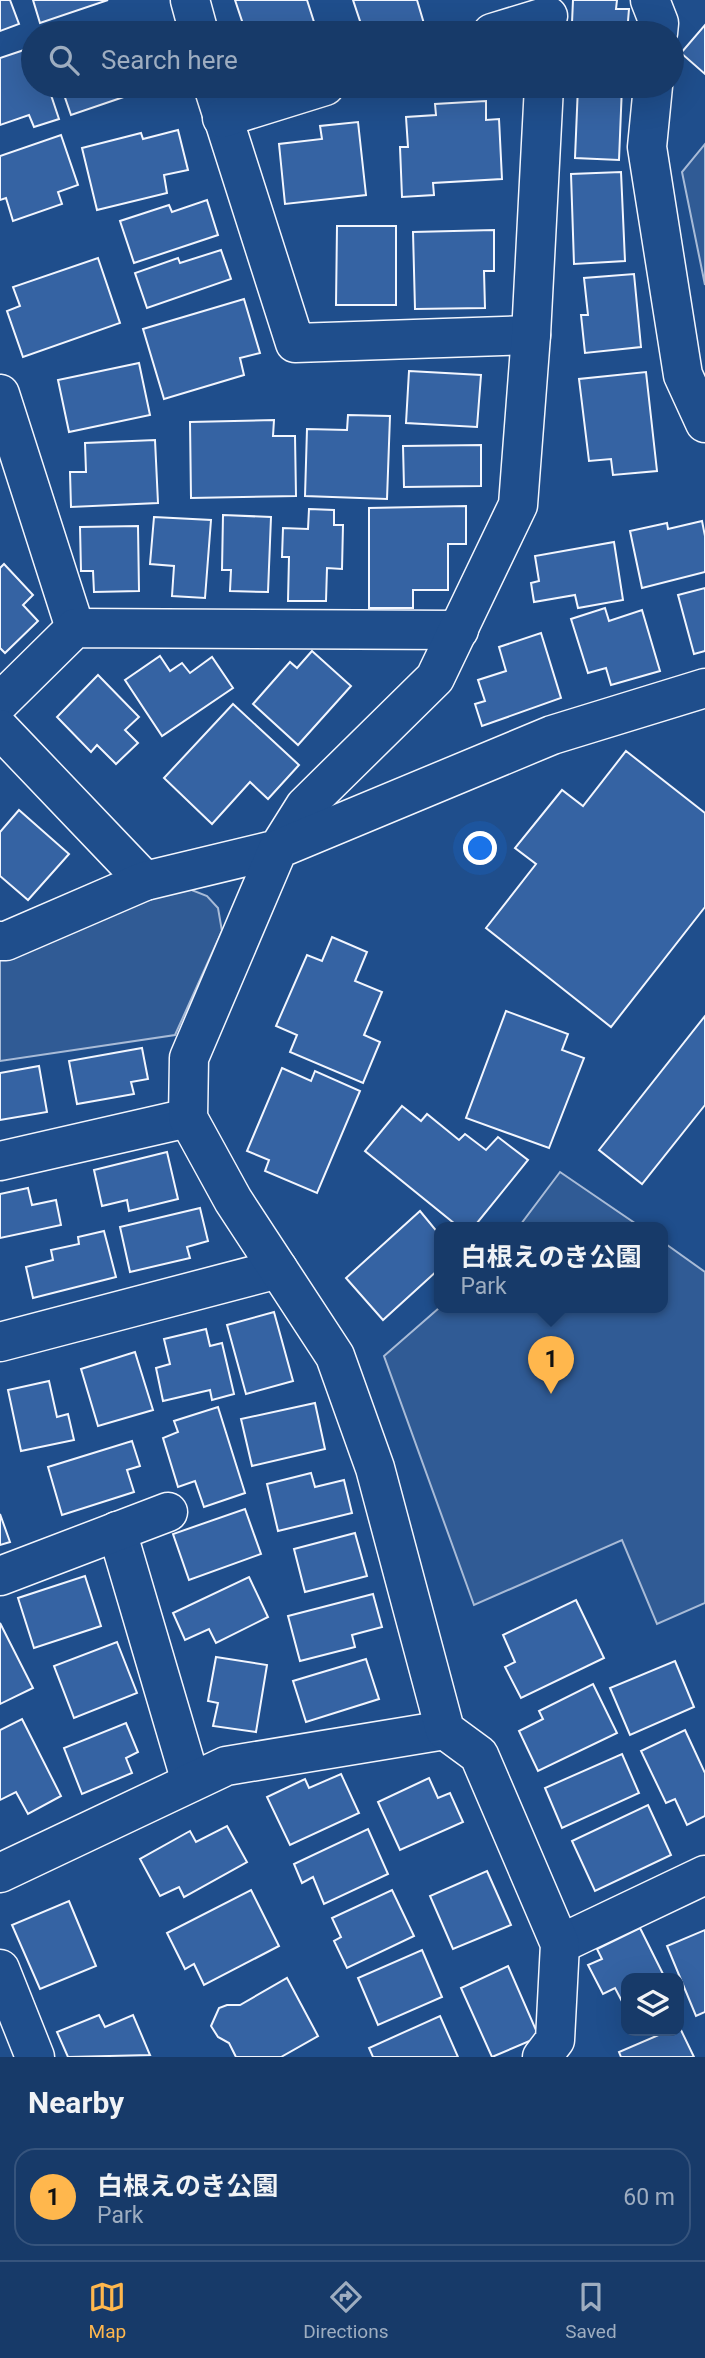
<!DOCTYPE html>
<meta charset="utf-8">
<style>
body{margin:0;font-family:Roboto,"Noto Sans JP",sans-serif;background:#244571;color:#f1f3f6}
.controls{position:absolute;right:21px;bottom:21px;display:grid;overflow:hidden;border-radius:14px;box-shadow:0 7px 28px #0002}
.controls button{width:63px;height:63px;display:grid;place-items:center;padding:0;border:0;border-bottom:2px solid #36547d;background:#173a69;color:#f1f3f6;font:35px sans-serif}
.you{position:absolute;left:481px;top:849px;width:24px;height:24px;margin:-18px;border:5px solid #fff;border-radius:50%;background:#1a73e8;box-shadow:0 0 0 10px #1a73e833}
.badge{display:grid;place-items:center;width:46px;height:46px;border-radius:50%;background:#ffb74d;color:#111;font-size:23px;font-weight:700}
.pin{position:absolute;translate:-50% -58px;filter:drop-shadow(0 2px 4px #0008)}
.pin::after{content:'';position:absolute;top:37px;width:24px;height:21px;background:inherit;clip-path:polygon(0 0,100% 0,50% 100%)}
.popup{position:absolute;left:434px;top:1222px;width:234px;height:91px;box-sizing:border-box;display:grid;place-content:center;border-radius:14px;background:#173a69;filter:drop-shadow(0 2px 5px #0005);font-size:23px;white-space:nowrap;color:#9eadc0}
.popup b{font-size:26px;color:#f1f3f6}
.popup::after{content:'';position:absolute;left:50%;top:100%;margin-left:-14px;border:14px solid transparent;border-top-color:#173a69}
.list{margin:0;padding:0;list-style:none}
h2{display:flex;justify-content:space-between;align-items:center;height:91px;margin:0;padding:0 28px;font-size:30px}
h2 small{font-size:23px;font-weight:400;color:#9eadc0}
.list li{display:grid;grid-template-columns:46px 1fr auto;gap:21px;align-items:center;box-sizing:border-box;height:98px;margin:0 14px 14px;padding:0 14px;border:2px solid #36547d;border-radius:21px}
.list b{display:block;font-size:26px;white-space:nowrap}
.list p{margin:0;font-size:23px;white-space:nowrap;color:#9eadc0}
.list em{font-size:23px;font-style:normal;color:#9eadc0}
.icon{flex:none;width:38px;height:38px;fill:none;stroke:currentColor;stroke-width:2;stroke-linecap:round;stroke-linejoin:round}
.map{position:relative;flex:none;width:705px;height:2057px;overflow:hidden}
.search{position:absolute;background:#173a69;box-shadow:0 7px 28px #0002;left:21px;right:21px;top:21px;height:77px;display:flex;align-items:center;gap:18px;box-sizing:border-box;padding:0 24px;border-radius:38px;color:#9eadc0;font-size:26px}
.sheet{height:203px;background:#173a69}
nav{display:flex;justify-content:space-around;align-items:center;box-sizing:border-box;height:98px;border-top:2px solid #36547d;background:#173a69;font-size:19px;color:#9eadc0}
nav a{display:grid;justify-items:center;gap:4px}
nav .on{color:#ffb74d}
.map>svg:first-child{display:block}
.built{fill:#305b95;stroke:#a8bbd7;stroke-width:2}
.building{fill:#3563a3;stroke:#f2f6ff;stroke-width:2}
.lines{fill:none;stroke-linecap:round;stroke-linejoin:round}
.street-casing{stroke:#f2f6ff;stroke-width:41}
.street{stroke:#1f4e8c;stroke-width:38}
</style>
<div class="map">
<svg width="705" height="2057" viewBox="0 0 705 2057">
<rect width="100%" height="100%" fill="#1f4e8c"/>
<g class="built">
<path d="M705,144V285L682,172Z"/>
<path d="M179,885L207,896L218,908L222,931L175,1035L0,1061V960Z"/>
<path d="M560,1172L642,1228H518Z"/>
<path d="M663,1242L705,1272V1603L657,1624L622,1540L474,1605L384,1356L439,1308H663Z"/>
</g>
<g class="building">
<path d="M0,0H10L19,24L0,31Z"/>
<path d="M33,0H108L40,23Z"/>
<path d="M235,0H307L314,22L280,33H246Z"/>
<path d="M353,0H417L425,27L404,33H364Z"/>
<path d="M573,0H617L616,9H629L627,33H586L587,27L572,23Z"/>
<path d="M705,25V74L681,53Z"/>
<path d="M33,47V86H48L59,119L34,127L29,115L0,125V58Z"/>
<path d="M61,86H156L71,115Z"/>
<path d="M578,86H622L619,160L575,158Z"/>
<path d="M486,101V120L499,119L502,179L433,183L434,195L402,197L400,147H408L406,117L436,115L435,104Z"/>
<path d="M358,122L366,195L285,204L279,144L322,139L320,126Z"/>
<path d="M178,130L188,170L164,175L167,193L97,210L82,148L141,133L143,139Z"/>
<path d="M61,135L78,185L58,192L62,204L13,221L6,198L0,200V156Z"/>
<path d="M621,172L625,261L574,264L571,174Z"/>
<path d="M207,200L218,235L134,263L120,221L169,205L172,212Z"/>
<path d="M337,226H396V305H336Z"/>
<path d="M494,230V271H484L485,308L415,309L413,232Z"/>
<path d="M221,250L231,279L147,308L135,273L178,258L180,263Z"/>
<path d="M98,258L120,323L23,357L7,311L20,306L13,287Z"/>
<path d="M634,274L641,347L585,353L581,315H588L584,278Z"/>
<path d="M244,299L260,353L240,358L244,375L164,399L143,329Z"/>
<path d="M139,363L150,415L69,432L58,380Z"/>
<path d="M409,371L481,375L477,427L406,423Z"/>
<path d="M646,372L657,471L613,475L611,459L589,461L579,379Z"/>
<path d="M348,415L390,416L387,499L305,496L307,429L347,430Z"/>
<path d="M274,420L273,436H295L296,496L191,498L190,422Z"/>
<path d="M155,440L158,503L71,507L70,472H86L85,443Z"/>
<path d="M481,445V486L404,487L403,446Z"/>
<path d="M466,506V544H448V590H413V608H369V508Z"/>
<path d="M309,509L334,510V525H343L342,569L327,568L326,601H288L289,557H282L283,528L308,529Z"/>
<path d="M223,515L271,517L268,592L230,591L231,570H222Z"/>
<path d="M154,517L211,520L205,598L172,596L174,566L150,564Z"/>
<path d="M702,521L705,536V572L642,588L630,531L667,523L668,529Z"/>
<path d="M138,526L139,591L94,592L93,571H81L80,527Z"/>
<path d="M614,542L623,600L578,608L575,595L534,602L531,583L539,581L535,556Z"/>
<path d="M4,564L33,595L23,605L38,621L5,653L0,648V568Z"/>
<path d="M705,588V651L694,654L678,595Z"/>
<path d="M605,608L609,621L642,610L660,671L611,685L606,668L588,673L571,619Z"/>
<path d="M541,633L561,698L482,726L475,704L485,701L478,680L506,671L499,647Z"/>
<path d="M312,651L351,686L298,745L253,704L290,662L297,668Z"/>
<path d="M160,656L170,671L182,663L190,673L212,657L233,688L162,736L125,680Z"/>
<path d="M98,675L139,717L125,730L138,743L116,764L97,745L91,752L57,717Z"/>
<path d="M233,704L299,765L268,799L250,782L212,824L164,778Z"/>
<path d="M626,751L705,813V907L611,1027L486,928L536,864L515,848L562,790L583,806Z"/>
<path d="M19,810L69,854L28,900L0,876V832Z"/>
<path d="M332,937L367,952L355,981L382,992L364,1035L380,1042L363,1083L290,1052L297,1035L276,1026L307,955L322,961Z"/>
<path d="M506,1011L568,1034L562,1050L584,1058L549,1148L466,1118Z"/>
<path d="M705,1016V1105L642,1184L599,1150Z"/>
<path d="M142,1048L148,1079L131,1082L134,1094L77,1104L69,1061Z"/>
<path d="M39,1066L47,1112L0,1120V1073Z"/>
<path d="M282,1068L311,1081L315,1071L360,1091L317,1193L265,1171L269,1160L247,1151Z"/>
<path d="M402,1106L421,1121L427,1114L459,1140L465,1134L486,1150L498,1137L528,1160L473,1228H460L365,1151Z"/>
<path d="M167,1152L178,1199L129,1211L127,1200L102,1206L94,1170Z"/>
<path d="M28,1188L32,1205L56,1200L61,1225L0,1238V1194Z"/>
<path d="M200,1208L208,1241L187,1247L190,1258L130,1272L120,1227Z"/>
<path d="M420,1211L439,1234V1269L383,1320L346,1278Z"/>
<path d="M104,1231L116,1277L33,1298L26,1267L53,1260L51,1250L79,1244L78,1237Z"/>
<path d="M274,1312L293,1381L246,1394L227,1325Z"/>
<path d="M206,1329L210,1346L222,1343L234,1394L212,1400L210,1390L163,1401L156,1368L170,1364L164,1339Z"/>
<path d="M135,1352L153,1410L98,1426L81,1369Z"/>
<path d="M49,1381L57,1417L68,1414L74,1440L21,1451L8,1390Z"/>
<path d="M315,1403L325,1449L252,1466L241,1419Z"/>
<path d="M218,1407L245,1493L204,1507L195,1481L178,1487L163,1438L178,1432L174,1421Z"/>
<path d="M132,1441L140,1466L127,1470L134,1492L62,1515L48,1467Z"/>
<path d="M311,1473L315,1487L344,1480L352,1513L278,1531L267,1484Z"/>
<path d="M245,1509L261,1554L189,1580L173,1534Z"/>
<path d="M0,1514L10,1542L0,1545Z"/>
<path d="M355,1533L367,1576L305,1592L294,1549Z"/>
<path d="M85,1576L101,1626L34,1648L18,1598Z"/>
<path d="M249,1577L268,1617L216,1643L209,1629L185,1640L173,1613Z"/>
<path d="M373,1594L382,1627L352,1635L355,1647L300,1661L288,1616Z"/>
<path d="M576,1600L604,1658L521,1698L505,1667L515,1662L503,1635Z"/>
<path d="M0,1623L33,1688L0,1704Z"/>
<path d="M117,1642L137,1693L74,1718L54,1666Z"/>
<path d="M216,1657L267,1665L256,1732L213,1726L218,1703L208,1701Z"/>
<path d="M366,1659L379,1699L306,1722L293,1681Z"/>
<path d="M675,1661L694,1707L630,1735L610,1688Z"/>
<path d="M593,1684L617,1733L538,1771L519,1731L543,1719L539,1711Z"/>
<path d="M22,1719L61,1796L28,1814L16,1792L0,1800V1730Z"/>
<path d="M126,1723L138,1752L126,1758L132,1773L82,1794L64,1748Z"/>
<path d="M685,1730L705,1773V1816L687,1825L675,1799L666,1803L641,1751Z"/>
<path d="M622,1754L639,1793L562,1828L545,1788Z"/>
<path d="M341,1774L359,1813L290,1845L267,1797L305,1779L309,1788Z"/>
<path d="M429,1778L438,1798L450,1793L463,1822L400,1850L378,1802Z"/>
<path d="M648,1805L671,1855L595,1891L572,1841Z"/>
<path d="M227,1826L247,1862L184,1897L179,1887L160,1896L140,1859L190,1831L196,1842Z"/>
<path d="M368,1829L388,1874L324,1904L313,1877L302,1883L294,1864Z"/>
<path d="M487,1871L511,1925L453,1949L430,1896Z"/>
<path d="M251,1890L279,1946L204,1985L194,1964L185,1969L167,1933Z"/>
<path d="M392,1890L414,1936L347,1968L334,1941L341,1937L332,1918Z"/>
<path d="M69,1901L96,1966L40,1989L12,1925Z"/>
<path d="M640,1928L665,1978H626V2009L615,1988L603,1994L588,1965L602,1959L597,1949Z"/>
<path d="M705,1930V2012L696,2016L667,1946Z"/>
<path d="M422,1950L442,1997L378,2025L358,1978Z"/>
<path d="M508,1966L539,2037L492,2057L461,1988Z"/>
<path d="M287,1978L318,2036L281,2057H236L229,2043L218,2037L211,2026L219,2008L227,2005H240Z"/>
<path d="M99,2015L105,2027L133,2015L150,2055L68,2057L57,2032Z"/>
<path d="M440,2016L458,2057H373L369,2048Z"/>
<path d="M679,2026L694,2057H621L619,2052L668,2031H679Z"/>
</g>
<g class="lines">
<g class="street-casing">
<g id="street">
<path d="M190,0L199,33"/>
<path d="M650,0L659,23L658,33"/>
<path d="M492,33L548,16"/>
<path d="M213,86L295,343L531,335"/>
<path d="M653,86L647,147L683,375L705,423"/>
<path d="M222,118L325,86"/>
<path d="M0,394L75,628"/>
<path d="M0,702L75,628L459,630"/>
<path d="M0,729L145,881"/>
<path d="M0,941H6L145,881L278,849L305,806L435,678L518,505L531,335L544,86"/>
<path d="M0,1161L188,1118"/>
<path d="M0,1342L278,1269"/>
<path d="M117,1531L191,1782"/>
<path d="M0,1576L168,1512"/>
<path d="M0,1873L226,1766L445,1730"/>
<path d="M560,1944L705,1875"/>
<path d="M0,1969L35,2057"/>
<path d="M542,2057L555,2040L560,1944L479,1755L445,1730L375,1468L335,1356L233,1200L188,1118L189,1058L278,849L552,735L705,688"/>
</g>
</g>
<use href="#street" class="street"/>
</g>
</svg>
<div class="controls">
<button><svg class="icon" aria-label="layers" viewBox="0 0 24 24"><path d="M12 4l9 5-9 5-9-5zM3 14l9 5 9-5"/></svg></button>
</div>
<div class="you"></div>
<div class="pin badge" style="left:551px;top:1394px">1</div>
<div class="popup"><b>白根えのき公園</b>Park</div>
<div class="search"><svg class="icon" aria-label="search" viewBox="0 0 24 24"><circle cx="10" cy="10" r="6"/><path d="M15 15l6 6"/></svg>Search here</div>
</div>
<section class="sheet">
<h2>Nearby<small></small></h2>
<ul class="list">
<li><span class="badge">1</span><div><b>白根えのき公園</b><p>Park</p></div><em>60 m</em></li>
</ul>
</section>
<nav>
<a class="on"><svg class="icon" aria-label="map" viewBox="0 0 24 24"><path d="M3 6l6-2 6 2 6-2v14l-6 2-6-2-6 2zM9 4v14M15 6v14"/></svg>Map</a>
<a><svg class="icon" aria-label="directions" viewBox="0 0 24 24"><path d="M12 3l9 9-9 9-9-9zM9 14v-3h6M13 9l2 2-2 2"/></svg>Directions</a>
<a><svg class="icon" aria-label="saved" viewBox="0 0 24 24"><path d="M7 4h10v16l-5-4-5 4z"/></svg>Saved</a>
</nav>
